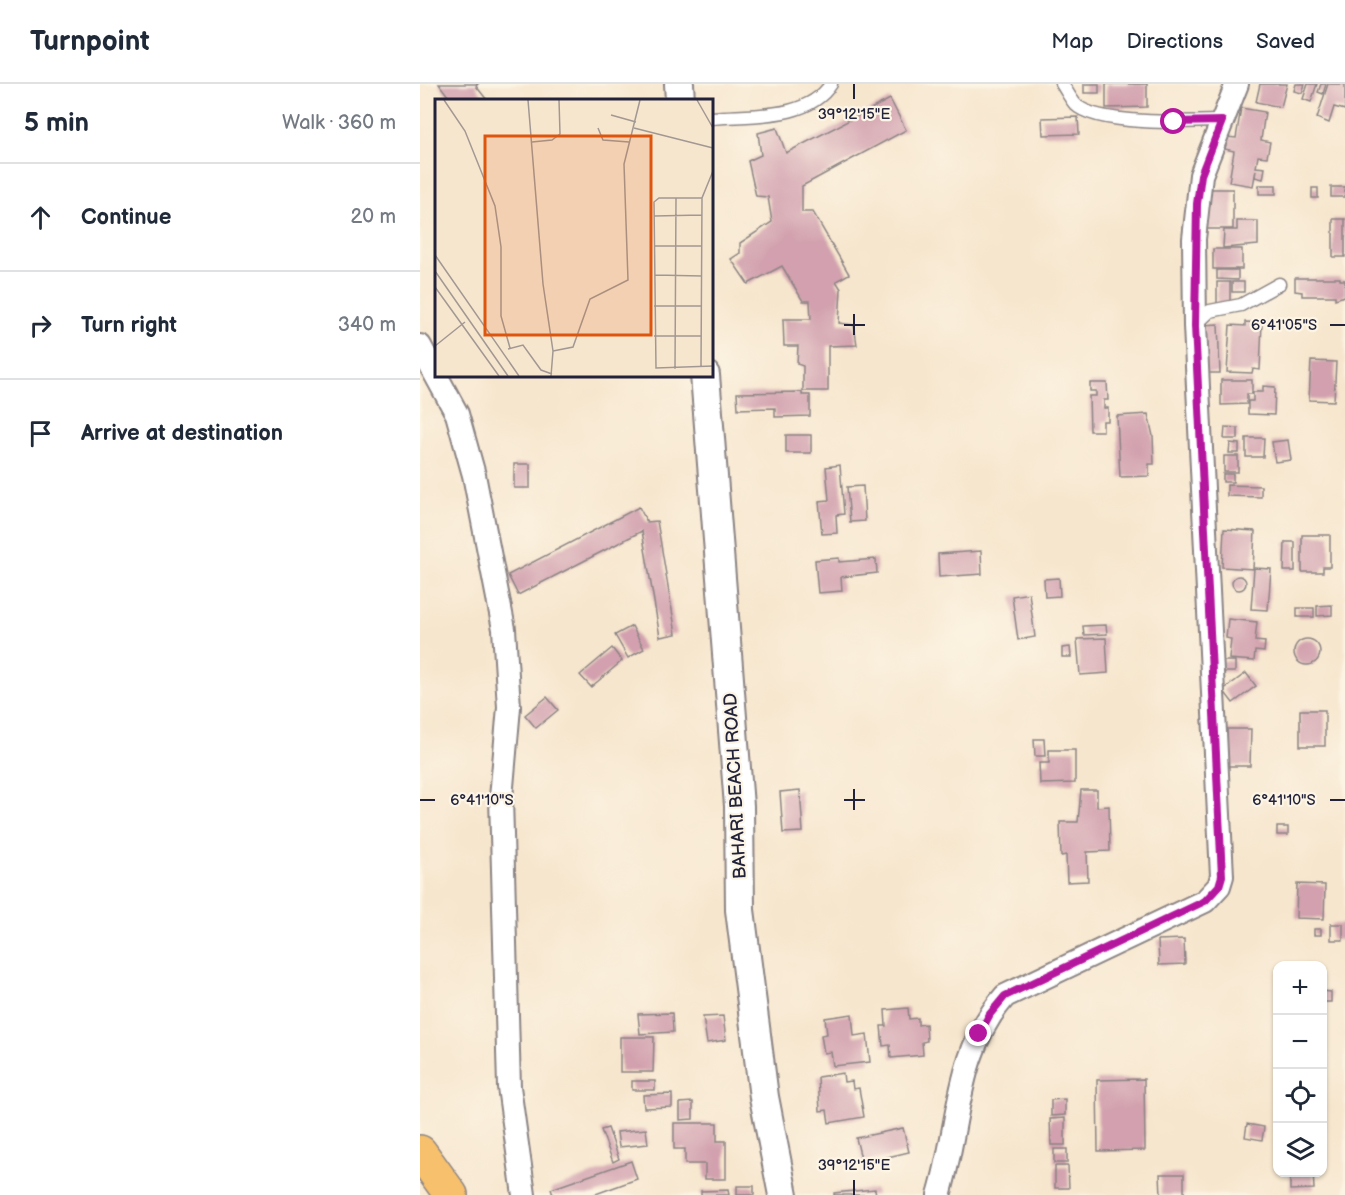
<!DOCTYPE html>
<meta charset="utf-8">
<style>
body{margin:0;font-family:"Balsamiq Sans",sans-serif;background:#f6f6f7;color:#1f2937}
.controls{position:absolute;right:18px;bottom:18px;display:grid;overflow:hidden;border-radius:12px;box-shadow:0 2px 4px #0004}
.controls button{width:54px;height:54px;display:grid;place-items:center;padding:0;border:0;border-bottom:2px solid #e0e1e3;background:#fff;color:#1f2937;font:30px sans-serif}
.stop{position:absolute;width:18px;height:18px;margin:-14px;border:4px solid #b5179e;border-radius:50%;background:#fff}
.stop.end{background:#b5179e;border-color:#fff;box-shadow:0 2px 6px #0008}
.list{margin:0;padding:0;list-style:none}
h2{display:flex;justify-content:space-between;align-items:center;height:78px;margin:0;padding:0 24px;font-size:26px}
h2 small{font-size:20px;font-weight:400;color:#747a83}
.list li{display:grid;grid-template-columns:39px 1fr auto;gap:18px;align-items:center;box-sizing:border-box;height:108px;padding:0 24px;border-top:2px solid #e0e1e3}
.list b{display:block;font-size:22px;white-space:nowrap}
.list em{font-size:20px;font-style:normal;color:#747a83}
.icon{flex:none;width:33px;height:33px;fill:none;stroke:currentColor;stroke-width:2;stroke-linecap:round;stroke-linejoin:round}
.map{position:relative;flex:none;width:925px;height:1111px;overflow:hidden}
header{display:flex;align-items:center;gap:36px;box-sizing:border-box;height:84px;padding:0 30px;background:#fff;border-bottom:2px solid #e0e1e3}
header strong{font-size:28px}
nav{display:flex;gap:33px;margin-inline-start:auto;font-size:21px}
main{display:flex}
aside{flex:1;background:#fff}
.map>svg:first-child{display:block}
.building{fill:#d2a0ae}
.lines{fill:none;stroke-linecap:round;stroke-linejoin:round}
.service-casing{stroke:#8c8484;stroke-width:15}
.minor-casing{stroke:#8c8484;stroke-width:26}
.tertiary-casing{stroke:#8c8484;stroke-width:32}
.trunk-casing{stroke:#8c8484;stroke-width:36}
.service{stroke:#fff;stroke-width:12}
.minor{stroke:#fff;stroke-width:22}
.tertiary{stroke:#fff;stroke-width:28}
.trunk{stroke:#f7c06c;stroke-width:33}
.route{stroke:#b5179e;stroke-width:8}
.ticks{fill:none;stroke:#22223b;stroke-width:2}
.labels{text-anchor:middle;stroke-width:4.5;stroke-linejoin:round;paint-order:stroke}
.street-label{font-size:18px;fill:#22223b;stroke:#fcf5e5}
.inset-road{fill:none;stroke:#a29893;stroke-width:1.5}
.view{fill:#de560e;fill-opacity:0.15;stroke:#de560e;stroke-width:3}
.inset-edge{fill:none;stroke:#22223b;stroke-width:3}
.ticks-label{font-size:15px;text-anchor:middle;fill:#22223b;stroke:#fcf5e5;stroke-width:4.5;stroke-linejoin:round;paint-order:stroke}
</style>
<header>
<strong>Turnpoint</strong>
<nav><a>Map</a><a>Directions</a><a>Saved</a></nav>
</header>
<main>
<aside>
<h2>5 min<small>Walk · 360 m</small></h2>
<ul class="list">
<li><svg class="icon" aria-label="ahead" viewBox="0 0 24 24"><path d="M12 20V5M6 11l6-6 6 6"/></svg><div><b>Continue</b></div><em>20 m</em></li>
<li><svg class="icon" aria-label="right" viewBox="0 0 24 24"><path d="M7 20v-9h11M14 6l5 5-5 5"/></svg><div><b>Turn right</b></div><em>340 m</em></li>
<li><svg class="icon" aria-label="arrive" viewBox="0 0 24 24"><path d="M6 21V4h12l-3 4 3 4H6"/></svg><div><b>Arrive at destination</b></div></li>
</ul>
</aside>
<div class="map">
<svg width="925" height="1111" viewBox="0 0 925 1111">
<rect width="100%" height="100%" fill="#fcf5e5"/>
<filter id="ink" filterUnits="userSpaceOnUse"><feTurbulence type="fractalNoise" baseFrequency=".0167" numOctaves="2"/><feDisplacementMap in="SourceGraphic" scale="12" xChannelSelector="R" yChannelSelector="G"/><feConvolveMatrix kernelMatrix="1 2 1 2 8 2 1 2 1" color-interpolation-filters="sRGB"/></filter>
<filter id="wash" filterUnits="userSpaceOnUse"><feTurbulence type="fractalNoise" baseFrequency=".008" numOctaves="4" result="noise"/><feDisplacementMap in="SourceGraphic" scale="24" xChannelSelector="R" yChannelSelector="G"/><feGaussianBlur stdDeviation="1.35" result="paint"/><feColorMatrix in="noise" values="0 0 0 0 0 0 0 0 0 0 0 0 0 0 0 0 0 1.4 0 .05"/><feComposite in="paint" operator="in"/></filter>
<g filter="url(#wash)">
<rect width="100%" height="100%" fill="#f7e6ce"/>
<g id="blocks">
<g class="building">
<path d="M19,0H58L56,2L67,16H31Z"/>
<rect x="664" y="0" width="15" height="9"/>
<path d="M686,0H727V23L686,24Z"/>
<path d="M840,0H867L861,23L836,18Z"/>
<path d="M876,0H885L882,9L874,7Z"/>
<path d="M888,0H897L891,18L883,15Z"/>
<path d="M901,0H906L903,10L898,8Z"/>
<path d="M908,0H925V26L914,23L909,39L897,34Z"/>
<path d="M470,15L486,46L382,102V128H393L429,190L416,197L421,205L419,239L434,241L437,261L408,262V307H383V282L377,280L378,262H364L363,235H391L390,217H383L362,182L328,200L311,175L320,169V159L352,138L348,113L336,112L328,77L341,71L338,49L357,44L366,69Z"/>
<path d="M821,24L845,28L841,56L850,58L847,73L838,72L836,83L845,84L843,95L835,93L836,86L833,102L809,98L814,67L805,65L807,53L816,54Z"/>
<path d="M658,33L659,50L623,51L622,34Z"/>
<rect x="839" y="101" width="17" height="9"/>
<rect x="911" y="103" width="14" height="10"/>
<rect x="892" y="104" width="6" height="10"/>
<path d="M787,105H813V145H786Z"/>
<rect x="913" y="135" width="12" height="38"/>
<path d="M817,137H838V161L803,164L804,146H817Z"/>
<rect x="793" y="165" width="29" height="20"/>
<path d="M797,186H818V196L797,195Z"/>
<path d="M875,194H920V196H925V212L915,215V212H882V208L875,207Z"/>
<rect x="797" y="198" width="13" height="22"/>
<rect x="812" y="198" width="12" height="10"/>
<path d="M825,238L842,239L840,286L833,285L832,289L807,288L810,241L825,242Z"/>
<path d="M798,240L800,289H785L783,241Z"/>
<path d="M891,277L916,278L914,317L889,316Z"/>
<path d="M801,296H832V310H827V320L801,321Z"/>
<path d="M670,299H687L688,316H684V324H688V337H683V347H670L669,312H676V307H670Z"/>
<path d="M843,302L855,303L854,331L828,330V317H833V308H843Z"/>
<path d="M382,308V311H390V332L355,333V324L318,325L317,309Z"/>
<path d="M728,330L733,352L734,380H729V392L700,393L697,332Z"/>
<path d="M805,343L818,344V355H804Z"/>
<rect x="366" y="351" width="25" height="18"/>
<path d="M826,354H844L843,373H826Z"/>
<path d="M868,356L871,376L855,378L852,358Z"/>
<path d="M810,359L819,360V369H809Z"/>
<rect x="804" y="372" width="14" height="16"/>
<rect x="94" y="380" width="16" height="24"/>
<path d="M420,381L424,430L416,431L417,449L402,450L399,417L409,416L406,383Z"/>
<rect x="803" y="390" width="10" height="8"/>
<path d="M807,401L841,402V413L807,412Z"/>
<path d="M443,402L445,437L430,438L427,403Z"/>
<path d="M219,423L227,438L237,437L256,550L240,553L222,447L98,511L88,491Z"/>
<path d="M804,445L835,447L833,485L802,483Z"/>
<path d="M882,451H910V483H903V488H882Z"/>
<path d="M865,458H875V487H864Z"/>
<path d="M561,467L562,490L519,493L518,470Z"/>
<path d="M419,474V478L456,475L457,489L421,493L422,507L398,509L395,476Z"/>
<path d="M834,484L851,485L848,526L831,525Z"/>
<circle cx="819" cy="499" r="7"/>
<path d="M639,494L640,512L625,513L624,495Z"/>
<path d="M609,509L615,553L598,556L592,512Z"/>
<path d="M912,521V531L897,532V522Z"/>
<rect x="877" y="524" width="17" height="9"/>
<path d="M808,535L837,538L835,557L845,558L844,568L835,567L834,577L809,575L811,555L806,554Z"/>
<path d="M686,541L687,550L664,551L663,542Z"/>
<path d="M212,542L224,565L208,574L195,551Z"/>
<path d="M686,554L688,589L660,591L657,555Z"/>
<circle cx="887" cy="568" r="13"/>
<path d="M650,563L651,573H642V564Z"/>
<path d="M192,564L202,577L171,603L160,591Z"/>
<rect x="801" y="577" width="14" height="11"/>
<path d="M826,589L836,602L813,619L803,606Z"/>
<path d="M127,613L138,626L116,644L105,631Z"/>
<rect x="880" y="626" width="25" height="36"/>
<path d="M806,645H831L830,682H805Z"/>
<path d="M614,655H624L625,672H615Z"/>
<path d="M629,666H655V699L620,700L619,679H629Z"/>
<path d="M380,706L383,748L363,749L360,708Z"/>
<path d="M661,706H677V723L689,722L690,767L667,768L668,797L647,798L646,771L641,772L640,738H658Z"/>
<rect x="857" y="743" width="11" height="8"/>
<path d="M877,800L905,801L904,835L876,834Z"/>
<rect x="911" y="840" width="12" height="16"/>
<rect x="894" y="845" width="7" height="6"/>
<path d="M764,855L765,880L739,881L738,856Z"/>
<path d="M902,907L911,908V918H902Z"/>
<path d="M488,924L489,935L498,934V941L506,940L507,957L502,958L503,971L471,974L470,961L463,962L461,942H466L465,926Z"/>
<path d="M252,929L253,948L220,950L218,930Z"/>
<path d="M432,930L434,952L447,950L450,978L413,982L411,968L404,969L401,951L407,950L405,934Z"/>
<path d="M303,932L306,956L287,959L283,933Z"/>
<path d="M200,953H234L233,988H200Z"/>
<path d="M423,989L424,998L432,997L433,1005L439,1004L444,1033L409,1039L407,1026L400,1027L398,993Z"/>
<path d="M724,995L725,1066L678,1067L677,996Z"/>
<rect x="212" y="997" width="23" height="9"/>
<path d="M252,1010V1023L224,1024L223,1011Z"/>
<path d="M645,1015V1031L631,1032V1016Z"/>
<path d="M273,1018V1035L260,1036V1019Z"/>
<path d="M645,1034V1061H631L630,1035Z"/>
<path d="M254,1039H297V1057H306V1095H285V1080H265V1065H254Z"/>
<path d="M827,1040L844,1043L842,1056L825,1053Z"/>
<path d="M188,1044L199,1075L193,1078L181,1046Z"/>
<path d="M483,1044L489,1068L442,1079L436,1054Z"/>
<path d="M226,1045L228,1060L199,1063L197,1048Z"/>
<rect x="634" y="1065" width="13" height="14"/>
<path d="M211,1077L217,1095L173,1111H133L131,1105Z"/>
<path d="M635,1082H648L649,1104H635Z"/>
<path d="M870,1088H893L894,1105L870,1106Z"/>
<path d="M740,1090H764V1111H741Z"/>
<rect x="317" y="1102" width="17" height="9"/>
<path d="M455,1105L456,1111H414V1109Z"/>
<path d="M308,1106L309,1111H281V1107Z"/>
</g>
</g>
</g>
<g filter="url(#ink)">
<use href="#blocks" fill-opacity="0" stroke="#8c8484" stroke-width="1.5"/>
<g class="lines">
<g class="service-casing">
<g id="service">
<path d="M642,0C646,6 650,14 655,20C676,42 772,38 802,37"/>
<path d="M291,34C329,30 387,37 411,0"/>
<path d="M775,241L790,227L821,221L859,200"/>
</g>
</g>
<g class="minor-casing">
<g id="minor">
<path d="M0,262L37,330L54,391L84,545L89,623L81,714L89,1003L104,1111"/>
<path d="M519,1111C540,1042 535,969 585,912L785,817L799,802L802,792L775,242L774,155L781,91L817,0"/>
</g>
</g>
<g class="tertiary-casing">
<g id="tertiary">
<path d="M259,0L260,16"/>
<path d="M285,291L319,722L320,826L344,1013L363,1111"/>
</g>
</g>
<g class="trunk-casing">
<path id="trunk" d="M0,1068L31,1111"/>
</g>
<use href="#service" class="service"/>
<use href="#minor" class="minor"/>
<use href="#tertiary" class="tertiary"/>
<use href="#trunk" class="trunk"/>
</g>
</g>
<g class="lines" filter="url(#ink)">
<path class="route" d="M559,950L570,930L585,912L785,817L799,802L802,792L775,242L777,120L781,91L802,37L754,38"/>
</g>
<path class="ticks" d="M434,0V15M434,230V251M424,241H445M910,241H925M434,705V726M0,716H15M424,716H445M910,716H925M434,1096V1111"/>
<g class="labels">
<g class="street-label">
<text transform="translate(315 702) rotate(-93)" y="6">BAHARI BEACH ROAD</text>
</g>
</g>
<g transform="translate(15 15)">
<rect width="278" height="278" fill="#f7e6ce"/>
<path class="inset-road" d="M9,1L30,32L60,107L66,148V217L75,249M93,1L108,185L118,252L116,277M262,1L278,29M176,16L201,23M163,29L168,41L194,43M199,29L278,49M97,43L117,41L125,35L124,1M267,99H224L219,103L221,269L278,267M219,117L267,116M219,147H267M0,156L84,277M0,172L73,277M220,176L267,177M0,188L64,277M219,207H266M219,237H266M0,247L30,223M73,250L88,246L106,271L117,275M118,252L138,248L155,200L193,181L189,65L205,1M266,268L267,99L278,72M240,270L241,99"/>
<path class="view" d="M50,37H216V236H50Z"/>
<rect width="278" height="278" class="inset-edge"/>
</g>
<g class="ticks-label">
<text x="434" y="35">39°12'15"E</text>
<text x="864" y="246">6°41'05"S</text>
<text x="62" y="721">6°41'10"S</text>
<text x="864" y="721">6°41'10"S</text>
<text x="434" y="1086">39°12'15"E</text>
</g>
</svg>
<div class="controls">
<button>+</button>
<button>−</button>
<button><svg class="icon" aria-label="locate" viewBox="0 0 24 24"><circle cx="12" cy="12" r="6"/><path d="M12 2v4M12 18v4M2 12h4M18 12h4"/></svg></button>
<button><svg class="icon" aria-label="layers" viewBox="0 0 24 24"><path d="M12 4l9 5-9 5-9-5zM3 14l9 5 9-5"/></svg></button>
</div>
<div class="stop" style="left:754px;top:38px"></div>
<div class="stop end" style="left:559px;top:950px"></div>
</div>
</main>
